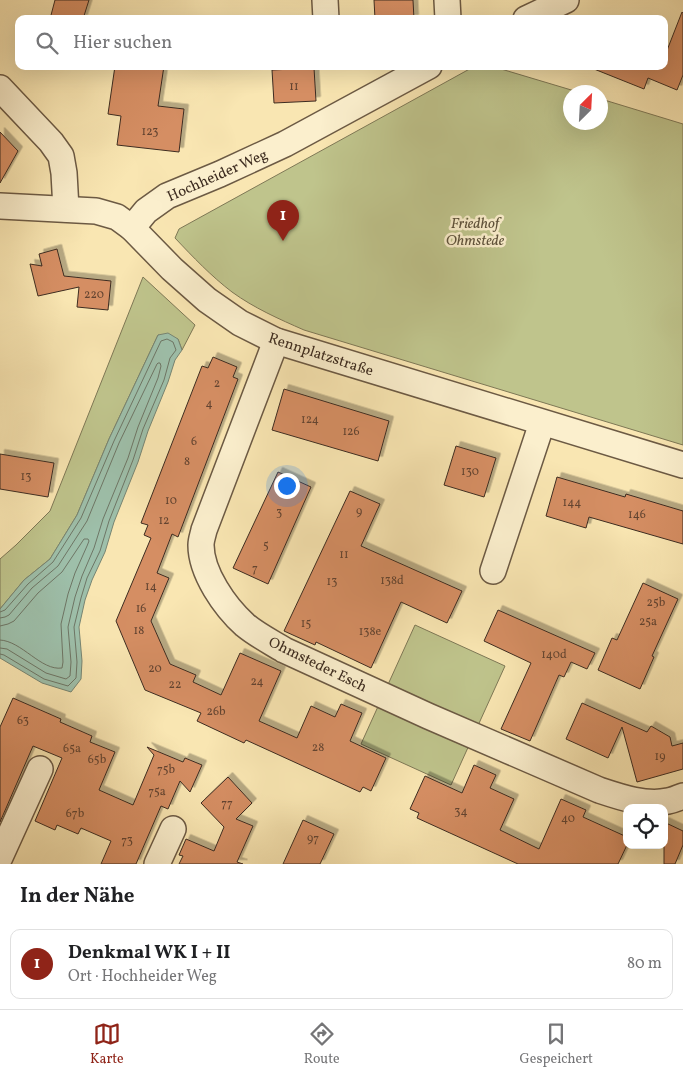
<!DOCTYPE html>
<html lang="de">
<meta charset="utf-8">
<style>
body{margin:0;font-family:Vollkorn,serif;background:#f2f2f2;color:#202124}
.controls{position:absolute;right:15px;bottom:15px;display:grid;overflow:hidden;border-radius:10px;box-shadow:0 5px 20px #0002}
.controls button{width:45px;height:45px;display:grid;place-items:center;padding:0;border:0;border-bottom:1px solid #e0e0e0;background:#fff;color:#202124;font:25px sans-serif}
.compass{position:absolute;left:563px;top:85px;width:45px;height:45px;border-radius:50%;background:#fff;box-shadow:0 5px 20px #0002;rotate:24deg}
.you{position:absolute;left:286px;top:485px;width:18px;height:18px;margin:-12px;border:4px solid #fff;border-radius:50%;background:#1a73e8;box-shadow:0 0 0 8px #1a73e833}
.badge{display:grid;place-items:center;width:32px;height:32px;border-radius:50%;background:#8f2418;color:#fff;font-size:16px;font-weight:700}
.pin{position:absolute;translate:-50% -41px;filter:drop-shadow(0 1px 2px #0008)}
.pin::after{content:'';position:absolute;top:26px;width:18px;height:15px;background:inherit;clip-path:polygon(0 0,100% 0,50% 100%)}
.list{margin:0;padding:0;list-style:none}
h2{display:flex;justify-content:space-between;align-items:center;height:65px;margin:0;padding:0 20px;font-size:21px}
h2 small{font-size:16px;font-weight:400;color:#757577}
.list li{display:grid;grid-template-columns:32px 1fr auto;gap:15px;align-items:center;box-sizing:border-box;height:70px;margin:0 10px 10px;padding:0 10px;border:1px solid #e0e0e0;border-radius:10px}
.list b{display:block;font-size:19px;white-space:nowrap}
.list p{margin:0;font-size:16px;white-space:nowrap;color:#757577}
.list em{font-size:16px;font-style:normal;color:#757577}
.icon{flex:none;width:28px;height:28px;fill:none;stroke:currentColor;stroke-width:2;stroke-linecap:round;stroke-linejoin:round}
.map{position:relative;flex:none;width:683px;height:864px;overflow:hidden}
.search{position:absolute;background:#fff;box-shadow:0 5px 20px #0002;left:15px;right:15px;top:15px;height:55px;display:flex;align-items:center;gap:12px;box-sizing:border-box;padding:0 18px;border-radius:10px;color:#757577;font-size:19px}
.sheet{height:145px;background:#fff}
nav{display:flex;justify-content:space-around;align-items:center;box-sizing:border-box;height:70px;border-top:1px solid #e0e0e0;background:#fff;font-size:14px;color:#757577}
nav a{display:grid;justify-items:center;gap:2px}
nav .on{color:#8f2418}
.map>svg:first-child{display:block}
.green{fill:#bfc48c;stroke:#7e7856}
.water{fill:#9ec0ab;stroke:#778573}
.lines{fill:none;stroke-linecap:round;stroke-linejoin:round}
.shore{stroke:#6e7666;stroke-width:1}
.building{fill:#d58e64;stroke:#3d2c20;filter:url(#shadow)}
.street-casing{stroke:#6c5a44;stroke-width:28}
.street{stroke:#fbefcd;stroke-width:25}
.labels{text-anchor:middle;stroke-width:5;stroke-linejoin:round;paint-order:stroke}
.number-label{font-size:12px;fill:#634431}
.street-label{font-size:15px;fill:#3d2c20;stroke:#fbefcd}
.park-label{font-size:15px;font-style:italic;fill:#5e523b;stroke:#fbefcd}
</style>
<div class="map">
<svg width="683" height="864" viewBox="0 0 683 864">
<defs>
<filter id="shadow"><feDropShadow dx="4.5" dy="-4.5" stdDeviation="0" flood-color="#0004"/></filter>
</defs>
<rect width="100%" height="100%" fill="#f9e6b2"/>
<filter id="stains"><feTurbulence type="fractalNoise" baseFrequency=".004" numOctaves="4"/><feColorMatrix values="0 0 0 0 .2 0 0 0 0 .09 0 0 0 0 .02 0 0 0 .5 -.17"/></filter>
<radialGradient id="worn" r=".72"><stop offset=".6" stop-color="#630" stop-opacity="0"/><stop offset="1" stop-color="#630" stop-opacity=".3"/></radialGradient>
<g class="green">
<path d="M475,66H491L578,92H570V122H600L601,99L683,124V445L304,330C279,319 254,308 232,292C211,276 193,257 175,238L179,229Z"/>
<path d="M143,277L195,325L182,350L178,339L158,335L109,439L77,515L50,559L24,580L0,609V559L16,545L50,511Z"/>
<path d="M415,625L505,666L451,785L361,744Z"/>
</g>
<path class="water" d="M168,333L178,339L182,350L175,360L168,382L148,431L138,462L114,522L105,552L92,580L85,600L79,627L82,661L81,679L71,692L42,683L0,658V609L24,580L50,559L77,515L109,439L158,335Z"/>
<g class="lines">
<g class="shore">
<path d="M0,612L5,610L28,584L53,562L81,518L114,441L161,341L167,339L173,342L176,350L170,358L164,380L143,429L133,460L109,521L100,551L87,578L81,598L74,627L77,662L76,678L68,686L44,679L4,655L0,654"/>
<path d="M0,618L5,617L9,615L32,588L58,566L87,521L119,443L157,364L158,363H160L161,366L158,378L138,427L128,458L103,519L94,548L82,576L75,597L68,627L71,662L70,676L66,679L46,673L7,649L0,648"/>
<path d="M0,626L8,624L14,621L38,593L62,572L84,539H88L89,541L87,546L75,573L68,594L61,624L63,662L62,668C41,671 22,641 0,640"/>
</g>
</g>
<g class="building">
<path d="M55,0H89L83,19H50Z"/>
<path d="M374,0H413L414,19H375Z"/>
<path d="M682,12L683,13V75L677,90L648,78L644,89L589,67L590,66H664V58Z"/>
<path d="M115,66H164L158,106L184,109L179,152L117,145L121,116L108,114Z"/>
<path d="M314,68L316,101L274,103L272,70Z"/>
<path d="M0,132L18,151L0,183Z"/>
<path d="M57,249L64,276L111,281L108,310L77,307L79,287L38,296L30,264L42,266L39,254Z"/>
<path d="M213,357L237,367L233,377L238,379L178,537L172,534L157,573L169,578L151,621L170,664L196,675L193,682L221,695L240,653L281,671L259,721L297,738L311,706L335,717L341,704L362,713L350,741L386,758L371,791L363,787L360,792L246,740L244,743L197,721L201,713L145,690L116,621L151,538L144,535L148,525L141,523L202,366L208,368Z"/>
<path d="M284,389L389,421L378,461L272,430Z"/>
<path d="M456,446L496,458L484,497L444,485Z"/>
<path d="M0,454L54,463L48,497L0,489Z"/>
<path d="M278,472L311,487L268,584L233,568Z"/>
<path d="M557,477L625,497L626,494L683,511V544L589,517L586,528L546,516Z"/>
<path d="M350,491L380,504L361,546L462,591L447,623L401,602L371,668L316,642L315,645L284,631Z"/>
<path d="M643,583L678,599L652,656L654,657L640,689L598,670L612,638L617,640Z"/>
<path d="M498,610L595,653L587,669L571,662L564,677L559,675L530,741L501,729L531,663L484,641Z"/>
<path d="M13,698L61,719L60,722L92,736L90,742L115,752L99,790L133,805L154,755L147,747L183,762L185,758L202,765L190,792L180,781L168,809L161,806L136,864H101L111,841L81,828L78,834L57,825L55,830L35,821L62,758L33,746L0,822V727Z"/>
<path d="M582,703L647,732L651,726L670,737L672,746L683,743V769L637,782L622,727L608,758L566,739Z"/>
<path d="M474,765L496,775L490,788L514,799L500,830L539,849L561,799L586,810L583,817L627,837V845L618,864H518L417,818L419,813L410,809L425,776L462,793Z"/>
<path d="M228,777L252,803L236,819L253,826L237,862L243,864H179L183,856L179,855L186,839L214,851L224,827L201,803Z"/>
<path d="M303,820L334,834L320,864H283Z"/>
<path d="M664,822L683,831V845L675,864H664Z"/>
</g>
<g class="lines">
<g class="street-casing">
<g id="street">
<path d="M325,0L326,19"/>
<path d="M447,0L448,19"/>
<path d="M526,19L566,0"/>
<path d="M0,88L51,142L61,156L64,173L66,209"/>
<path d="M0,206L96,211L117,217L132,228L172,269L207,300L240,323L276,341L683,465"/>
<path d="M132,228L146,211L167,196L220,174L285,144L429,66"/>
<path d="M276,341L204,530C203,535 201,540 201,545C201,573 225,607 245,625C257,635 271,642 284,650L428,716L599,790C620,797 646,806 668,801C673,800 678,798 683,796"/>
<path d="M493,571L542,423"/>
<path d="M0,857L40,769"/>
<path d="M157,864L173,829"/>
</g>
</g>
<use href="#street" class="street"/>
</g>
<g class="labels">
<g class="number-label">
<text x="294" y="90">11</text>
<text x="150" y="135">123</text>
<text x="94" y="298">220</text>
<text x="217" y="387">2</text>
<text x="209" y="407">4</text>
<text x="310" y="423">124</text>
<text x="351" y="435">126</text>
<text x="194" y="445">6</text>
<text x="187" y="465">8</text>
<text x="470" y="475">130</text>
<text x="26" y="480">13</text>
<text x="171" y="504">10</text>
<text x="572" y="506">144</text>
<text x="359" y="515">9</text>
<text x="279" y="516">3</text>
<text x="637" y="518">146</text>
<text x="164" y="524">12</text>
<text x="266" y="549">5</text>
<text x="344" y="558">11</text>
<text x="255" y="572">7</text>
<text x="392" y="584">138d</text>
<text x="332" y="585">13</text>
<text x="151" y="590">14</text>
<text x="656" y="606">25b</text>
<text x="141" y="612">16</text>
<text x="648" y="625">25a</text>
<text x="306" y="627">15</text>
<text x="139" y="634">18</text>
<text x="370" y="635">138e</text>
<text x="554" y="658">140d</text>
<text x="155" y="672">20</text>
<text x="257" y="685">24</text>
<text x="175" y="688">22</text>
<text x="216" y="715">26b</text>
<text x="23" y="724">63</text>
<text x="318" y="751">28</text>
<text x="72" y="752">65a</text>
<text x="660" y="760">19</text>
<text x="97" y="763">65b</text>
<text x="166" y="773">75b</text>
<text x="157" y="795">75a</text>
<text x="227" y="807">77</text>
<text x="461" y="815">34</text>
<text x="75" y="817">67b</text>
<text x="568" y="822">40</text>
<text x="313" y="842">97</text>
<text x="127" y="844">73</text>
</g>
<g class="street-label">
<text transform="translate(217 175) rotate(-24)" y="5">Hochheider Weg</text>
<text transform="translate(321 354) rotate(18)" y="5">Rennplatzstraße</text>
<text transform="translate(318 664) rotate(26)" y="5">Ohmsteder Esch</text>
</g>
<g class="park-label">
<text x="475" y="228">Friedhof<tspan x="475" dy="17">Ohmstede</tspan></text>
</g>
</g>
<rect width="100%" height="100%" filter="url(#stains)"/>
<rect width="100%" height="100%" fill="url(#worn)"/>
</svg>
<div class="controls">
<button><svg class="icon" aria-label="locate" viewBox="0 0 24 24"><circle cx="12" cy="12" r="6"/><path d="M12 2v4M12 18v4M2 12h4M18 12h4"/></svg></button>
</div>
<svg class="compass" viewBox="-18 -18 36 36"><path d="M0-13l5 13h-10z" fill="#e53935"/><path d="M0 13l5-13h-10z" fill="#757577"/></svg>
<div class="you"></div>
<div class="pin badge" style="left:283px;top:241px">1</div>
<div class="search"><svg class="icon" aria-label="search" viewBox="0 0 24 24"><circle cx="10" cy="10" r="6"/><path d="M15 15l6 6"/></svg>Hier suchen</div>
</div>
<section class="sheet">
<h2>In der Nähe<small></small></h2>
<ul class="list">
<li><span class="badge">1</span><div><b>Denkmal WK I + II</b><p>Ort · Hochheider Weg</p></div><em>80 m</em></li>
</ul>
</section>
<nav>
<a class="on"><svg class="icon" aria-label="map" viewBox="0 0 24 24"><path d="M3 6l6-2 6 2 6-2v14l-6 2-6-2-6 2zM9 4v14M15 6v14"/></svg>Karte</a>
<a><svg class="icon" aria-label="directions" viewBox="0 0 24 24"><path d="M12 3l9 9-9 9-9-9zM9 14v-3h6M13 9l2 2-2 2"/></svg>Route</a>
<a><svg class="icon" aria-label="saved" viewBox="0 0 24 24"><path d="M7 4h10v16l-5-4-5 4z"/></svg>Gespeichert</a>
</nav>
